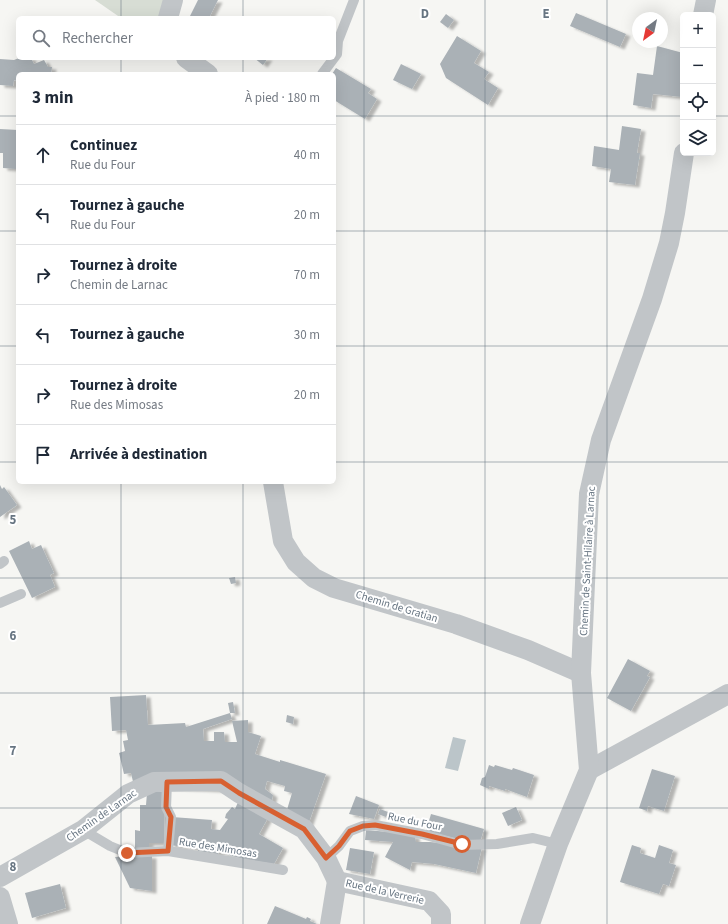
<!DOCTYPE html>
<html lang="fr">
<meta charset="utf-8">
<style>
body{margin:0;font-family:"Source Sans 3",sans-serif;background:#f2f2f3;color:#1f2937}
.controls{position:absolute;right:12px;top:12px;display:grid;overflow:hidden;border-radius:6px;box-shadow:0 4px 16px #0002}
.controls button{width:36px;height:36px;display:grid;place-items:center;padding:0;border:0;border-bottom:1px solid #e0e1e3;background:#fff;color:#1f2937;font:20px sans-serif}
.compass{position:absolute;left:632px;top:12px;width:36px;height:36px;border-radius:50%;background:#fff;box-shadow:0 4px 16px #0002;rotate:213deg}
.stop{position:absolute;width:12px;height:12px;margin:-9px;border:3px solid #d86031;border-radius:50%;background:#fff}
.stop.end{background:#d86031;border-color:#fff;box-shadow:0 1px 4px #0008}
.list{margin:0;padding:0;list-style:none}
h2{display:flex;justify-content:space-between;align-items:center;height:52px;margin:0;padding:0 16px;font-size:17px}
h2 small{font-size:13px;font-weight:400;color:#747a83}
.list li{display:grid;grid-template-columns:26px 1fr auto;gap:12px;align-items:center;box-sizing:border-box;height:60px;padding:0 16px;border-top:1px solid #e0e1e3}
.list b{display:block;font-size:15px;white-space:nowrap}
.list p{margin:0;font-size:13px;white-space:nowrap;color:#747a83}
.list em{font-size:13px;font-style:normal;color:#747a83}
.icon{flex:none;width:22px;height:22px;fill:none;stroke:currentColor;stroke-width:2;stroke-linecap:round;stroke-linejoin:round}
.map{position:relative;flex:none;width:728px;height:924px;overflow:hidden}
.search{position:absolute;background:#fff;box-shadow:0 4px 16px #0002;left:16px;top:16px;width:320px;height:44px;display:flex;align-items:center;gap:10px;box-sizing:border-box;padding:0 14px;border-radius:6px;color:#747a83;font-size:15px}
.panel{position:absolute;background:#fff;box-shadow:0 4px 16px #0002;left:16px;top:72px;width:320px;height:412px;border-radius:6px}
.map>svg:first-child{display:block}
.green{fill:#d7ddd4}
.water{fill:#bbc5c9}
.building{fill:#aab1b6;filter:url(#shadow)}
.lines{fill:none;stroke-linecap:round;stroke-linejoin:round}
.service{stroke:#c1c5c8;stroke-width:10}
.minor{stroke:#c1c5c8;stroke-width:20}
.route{stroke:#d86031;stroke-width:5}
.grid{fill:none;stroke:#677582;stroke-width:1;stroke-opacity:0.55}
.labels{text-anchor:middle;stroke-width:4;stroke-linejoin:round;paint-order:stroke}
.street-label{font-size:11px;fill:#677582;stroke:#fff}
.grid-label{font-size:13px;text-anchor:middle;font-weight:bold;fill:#677582;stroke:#fff;stroke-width:4;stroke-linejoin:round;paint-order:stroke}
</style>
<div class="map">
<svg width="728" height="924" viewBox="0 0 728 924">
<defs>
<filter id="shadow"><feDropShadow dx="4.5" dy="2.5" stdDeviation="1" flood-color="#0004"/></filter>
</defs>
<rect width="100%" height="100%" fill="#f6f6f3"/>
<path class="green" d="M95,0H170L169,18H121Z"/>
<path class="water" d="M453,737L466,740L458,771L445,768Z"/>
<g class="building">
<path d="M198,0H218L209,18H189Z"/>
<path d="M576,13L626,34L620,47L570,26Z"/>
<path d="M446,14L454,20L448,28L440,22Z"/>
<path d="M457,36L481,51L474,63L489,72L484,79L498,88L488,105L446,78L440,64Z"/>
<path d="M657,46L683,53L682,97L653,94L651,108L633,105L637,73L653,75Z"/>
<path d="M19,58H31L34,64L44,60L48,67H52L51,74H18V81L14,80L13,86L0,85V59L14,60Z"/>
<path d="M254,58H268L263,65Z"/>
<path d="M401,64L421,74L412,89L393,80Z"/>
<path d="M336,68L371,89L368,93L377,99L365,119L334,100V74H332Z"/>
<path d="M622,126L641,129L637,153H640L635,185L609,182L611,169L592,166L594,146L619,150Z"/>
<path d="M0,129L18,130V158H17L16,169L3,168V153H0Z"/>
<path d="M0,485L2,489L4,487L17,505L0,517Z"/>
<path d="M29,541L32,549L41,545L54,573L50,575L55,587L32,598L9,551Z"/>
<path d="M235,577L236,583L231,584L229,578Z"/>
<path d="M628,659L650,671L647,676L650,677L631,711L607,698Z"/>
<path d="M146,695L148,725L185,723L186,727L230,713L232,719L203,729L204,741H214V732H224L225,742H237L232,721L248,720V732L261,736L255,754L280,762V760L326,774L308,825L286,813L292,793L284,791L285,786L267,781L265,789L273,795L271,804L246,791L134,786L131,773L124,774L119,753L125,751L123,741L128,740L126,730L112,731L110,697Z"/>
<path d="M233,702L235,713H230L228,703Z"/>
<path d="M287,715L294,717L293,724L286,722Z"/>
<path d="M489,765L494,767L495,765L512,770L513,768L534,775L527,797L505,789V791L489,786V789L480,785L482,778L485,777Z"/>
<path d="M652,769L675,776L664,811L648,806L647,811L639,808Z"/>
<path d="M156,791L165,792L164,843H149V849H135V830L140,831V805H146L147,793Z"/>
<path d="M356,796L379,805L374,819L349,814Z"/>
<path d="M239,800L269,816L259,834L283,848L274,864L243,859L219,852L218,854L198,851V849L170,845L172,817L212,820L211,829L220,830L228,819L225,818L226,814L232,807L235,809Z"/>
<path d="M516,807L522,820L508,826L502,813Z"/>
<path d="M380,809L388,812L386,817L378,814Z"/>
<path d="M431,814L484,829L480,842H470L426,831Z"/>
<path d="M366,830L389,832L415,836L416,842H430L482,847L476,873L434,864L412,862L410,870L385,857L393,842L365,840Z"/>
<path d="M632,845L641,848L640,853L655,858L659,845L673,850L669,863L676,865L669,886L663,884L659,894L620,882Z"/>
<path d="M350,848L374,852L370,874L346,870Z"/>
<path d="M140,855L152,856V891L130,888L115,857Z"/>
<path d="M60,884L66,908L32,918L25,893Z"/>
<path d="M275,906L306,919L307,917L311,919L310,921L317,924H267Z"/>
</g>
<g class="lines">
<g class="service">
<path d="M322,74L337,54L338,41L354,0"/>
<path d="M0,564L4,561"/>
<path d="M0,603L21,594"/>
<path d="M167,782L166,807L171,817L168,851"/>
<path d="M83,830L110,846L127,853L168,851L283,870"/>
<path d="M326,858L339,846L350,831L363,826L375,825L422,834L462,845L497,844L533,838L558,844"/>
</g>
<g class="minor">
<path d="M703,15L706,0"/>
<path d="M168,18L173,0"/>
<path d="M186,58L208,74"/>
<path d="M273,482L283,541L296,562L314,578L334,588L456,624L528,650L581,673"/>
<path d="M589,770L728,694"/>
<path d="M0,877L83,830L128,794L154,782L221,781L239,793L304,829L326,858L337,881"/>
<path d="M337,881L429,901L441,914V924"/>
<path d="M0,897L8,924"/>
<path d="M330,924L337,881"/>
<path d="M530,924L558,844L589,770L581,673L589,494L601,440L652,299L669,243L675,213L684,153"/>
</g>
</g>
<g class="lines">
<path class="route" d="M127,853L168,851L171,817L166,807L167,782L221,781L239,793L304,829L326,858L339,846L350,831L363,826L375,825L422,834L462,844"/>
</g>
<path class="grid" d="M121,0V18M243,0V18M364,0V924M485,0V924M607,0V924M121,58V74M243,58V74M0,116H18M334,116H683M713,116H728M0,231H18M334,231H728M0,346H18M334,346H728M0,462H18M334,462H728M121,482V924M243,482V924M0,578H728M0,693H728M0,808H728"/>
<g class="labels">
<g class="street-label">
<text transform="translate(587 561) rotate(-87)" y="4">Chemin de Saint-Hilaire à Larnac</text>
<text transform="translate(397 606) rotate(17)" y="4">Chemin de Gratian</text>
<text transform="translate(101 815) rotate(-35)" y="4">Chemin de Larnac</text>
<text transform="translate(415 821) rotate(12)" y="4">Rue du Four</text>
<text transform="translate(218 847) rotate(9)" y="4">Rue des Mimosas</text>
<text transform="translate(385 891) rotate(13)" y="4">Rue de la Verrerie</text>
</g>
</g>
<g class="grid-label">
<text x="425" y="18">D</text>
<text x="546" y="18">E</text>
<text x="13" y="524">5</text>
<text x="13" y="640">6</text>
<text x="13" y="755">7</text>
<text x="13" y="871">8</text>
</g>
</svg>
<div class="controls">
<button>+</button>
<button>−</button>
<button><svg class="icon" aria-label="locate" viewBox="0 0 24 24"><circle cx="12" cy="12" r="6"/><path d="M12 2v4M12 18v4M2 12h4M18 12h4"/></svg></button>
<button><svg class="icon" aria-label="layers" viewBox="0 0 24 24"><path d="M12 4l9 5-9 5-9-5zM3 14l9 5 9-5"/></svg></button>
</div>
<svg class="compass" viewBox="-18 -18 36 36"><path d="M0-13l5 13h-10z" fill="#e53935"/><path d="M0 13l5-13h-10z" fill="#747a83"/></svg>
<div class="stop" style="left:462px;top:844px"></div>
<div class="stop end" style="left:127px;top:853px"></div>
<div class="search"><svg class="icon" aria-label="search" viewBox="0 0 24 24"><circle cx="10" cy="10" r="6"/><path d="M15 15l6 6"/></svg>Rechercher</div>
<section class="panel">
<h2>3 min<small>À pied · 180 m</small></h2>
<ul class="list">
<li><svg class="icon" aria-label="ahead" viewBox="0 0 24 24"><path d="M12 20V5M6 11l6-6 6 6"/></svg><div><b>Continuez</b><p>Rue du Four</p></div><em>40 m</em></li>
<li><svg class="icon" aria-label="left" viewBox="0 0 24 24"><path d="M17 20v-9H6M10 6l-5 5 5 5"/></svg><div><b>Tournez à gauche</b><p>Rue du Four</p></div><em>20 m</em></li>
<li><svg class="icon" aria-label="right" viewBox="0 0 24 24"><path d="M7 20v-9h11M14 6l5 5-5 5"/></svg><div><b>Tournez à droite</b><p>Chemin de Larnac</p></div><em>70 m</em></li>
<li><svg class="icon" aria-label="left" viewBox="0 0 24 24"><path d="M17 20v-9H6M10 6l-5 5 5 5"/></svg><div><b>Tournez à gauche</b></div><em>30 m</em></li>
<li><svg class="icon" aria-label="right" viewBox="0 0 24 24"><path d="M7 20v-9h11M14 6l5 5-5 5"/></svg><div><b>Tournez à droite</b><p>Rue des Mimosas</p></div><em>20 m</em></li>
<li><svg class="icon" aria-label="arrive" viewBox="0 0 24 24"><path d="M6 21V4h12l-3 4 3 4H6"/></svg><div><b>Arrivée à destination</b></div></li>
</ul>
</section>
</div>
